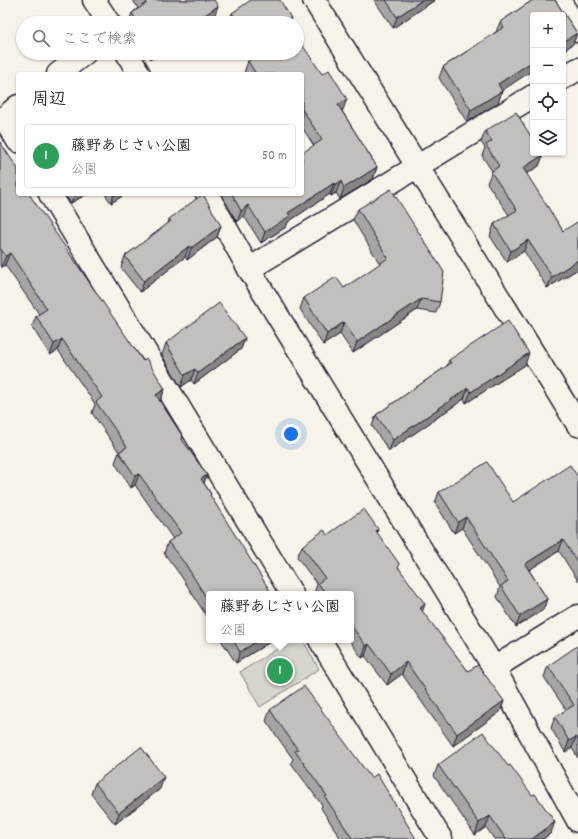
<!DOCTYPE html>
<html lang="ja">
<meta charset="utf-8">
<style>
body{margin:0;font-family:Dekko,"Klee One",sans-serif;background:#f2f2f3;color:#2b2b33}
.controls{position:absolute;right:12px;top:12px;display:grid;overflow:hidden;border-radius:4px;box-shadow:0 1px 3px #0004}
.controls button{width:36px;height:36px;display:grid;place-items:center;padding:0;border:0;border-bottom:1px solid #e1e1e2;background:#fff;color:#2b2b33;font:20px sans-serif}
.you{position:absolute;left:291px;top:434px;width:14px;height:14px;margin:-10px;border:3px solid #fff;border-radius:50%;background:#1a73e8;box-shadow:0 0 0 6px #1a73e833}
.badge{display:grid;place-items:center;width:26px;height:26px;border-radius:50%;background:#1f6fb2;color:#fff;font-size:13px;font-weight:700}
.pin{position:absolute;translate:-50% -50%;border:2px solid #fff;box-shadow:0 1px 4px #0006}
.popup{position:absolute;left:206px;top:591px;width:148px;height:52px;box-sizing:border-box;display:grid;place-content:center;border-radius:4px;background:#fff;filter:drop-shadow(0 1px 3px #0005);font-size:13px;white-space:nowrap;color:#7c7c81}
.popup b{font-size:15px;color:#2b2b33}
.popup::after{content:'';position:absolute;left:50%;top:100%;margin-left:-8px;border:8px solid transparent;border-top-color:#fff}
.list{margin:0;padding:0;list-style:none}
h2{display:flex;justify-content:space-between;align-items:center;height:52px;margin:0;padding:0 16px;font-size:17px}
h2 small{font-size:13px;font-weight:400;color:#7c7c81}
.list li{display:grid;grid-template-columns:26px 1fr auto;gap:12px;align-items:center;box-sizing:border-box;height:64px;margin:0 8px 8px;padding:0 8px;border:1px solid #e1e1e2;border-radius:4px}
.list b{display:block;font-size:15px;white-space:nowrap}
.list p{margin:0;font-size:13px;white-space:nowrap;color:#7c7c81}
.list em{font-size:13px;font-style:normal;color:#7c7c81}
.icon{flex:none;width:22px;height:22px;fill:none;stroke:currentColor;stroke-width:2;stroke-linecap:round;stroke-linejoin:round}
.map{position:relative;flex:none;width:578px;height:839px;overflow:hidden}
.search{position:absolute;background:#fff;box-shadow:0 1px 3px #0004;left:16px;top:16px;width:288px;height:44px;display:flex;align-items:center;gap:10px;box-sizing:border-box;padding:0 14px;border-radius:22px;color:#7c7c81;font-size:15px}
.panel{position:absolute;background:#fff;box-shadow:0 1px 3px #0004;left:16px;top:72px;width:288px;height:124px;border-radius:4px}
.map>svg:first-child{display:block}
.green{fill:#d8d5cf;stroke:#7d7c85}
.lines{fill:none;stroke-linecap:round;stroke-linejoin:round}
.minor-casing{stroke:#22223b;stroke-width:25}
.minor{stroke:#f7f3e8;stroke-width:22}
.wall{fill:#a7a4a3;stroke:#22223b}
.shaded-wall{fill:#888684;stroke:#22223b}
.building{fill:#c2bfbd;stroke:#22223b}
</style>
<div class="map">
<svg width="578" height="839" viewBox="0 0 578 839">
<rect width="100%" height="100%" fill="#f7f3e8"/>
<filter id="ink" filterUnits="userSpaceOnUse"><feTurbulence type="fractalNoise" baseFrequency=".025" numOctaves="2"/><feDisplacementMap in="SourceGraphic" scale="8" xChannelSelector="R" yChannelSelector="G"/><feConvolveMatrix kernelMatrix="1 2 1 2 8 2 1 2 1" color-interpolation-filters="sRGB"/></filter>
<g filter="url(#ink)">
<path class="green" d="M292,640H303L319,669L260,707L240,672Z"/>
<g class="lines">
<g class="minor-casing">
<g id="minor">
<path d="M94,0L109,23"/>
<path d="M314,0L578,425"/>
<path d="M559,0L578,31"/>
<path d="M127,53L139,74"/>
<path d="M58,74L85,53"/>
<path d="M563,78L578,69"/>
<path d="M18,106L4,118L18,141"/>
<path d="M50,194L292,594"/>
<path d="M207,194L249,269L494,668L578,821"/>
<path d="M249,269L533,96"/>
<path d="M320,640L441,839"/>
<path d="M494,668L578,616"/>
</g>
</g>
<use href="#minor" class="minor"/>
</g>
<g class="wall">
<path d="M133,0H214V17L206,23H128L132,13L138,8Z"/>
<path d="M374,0H435L393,28Z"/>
<path d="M533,0H555L577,33L573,44L563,51V15H533V70L501,90L502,91L498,103L467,122L439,78L443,67L496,32L500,22Z"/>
<path d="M232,13L289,23H228Z"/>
<path d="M146,53H160L151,59Z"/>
<path d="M247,53H297L343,110L342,111L377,167L373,179L340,199L336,193L331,196L330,194L288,222L286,227L261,243L244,216L237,222L221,194H302L314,146L302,127V74H245L244,73L248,61L251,59Z"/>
<path d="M485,131L543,155L539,166L526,174L563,231L578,224V269L547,288L524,251L507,262L490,236L494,224L509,215L487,183L492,171L482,156L485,148L481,142Z"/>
<path d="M0,142L18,194L165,389L160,401L183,437L182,440L207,475L204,483L211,494L210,496L209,620L181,576L164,553L168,542L173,539L135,485L131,488L115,463L119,452L92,413L95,404L58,350L50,355L32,327L36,316L39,314L5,265L1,267L0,265Z"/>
<path d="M64,194H87L71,203Z"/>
<path d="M105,194H126L111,203Z"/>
<path d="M358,209L440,302L436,313L417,310L353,353L340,334L323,345L300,309L304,298L344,288L380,264L353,220Z"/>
<path d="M169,219L221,226L217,237L187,260L185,257L140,292L121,268L125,256L168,224Z"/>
<path d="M245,338L241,349L194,384L191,380L181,387L162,355L166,343Z"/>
<path d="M449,360L525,365L466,403L464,399L389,451L372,426L376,415L447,366Z"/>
<path d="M578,477V581L559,551L529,570L547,599L543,610L516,627L497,597L500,587L462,528L454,533L435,503L439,492L513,502Z"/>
<path d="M378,529L377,533L399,568L422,612L468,671L504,701L500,712L453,746L402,674L387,685L365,656L362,658L349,640H351V594H314L317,584L297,557L302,546L327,535Z"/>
<path d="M221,640H273L236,663Z"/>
<path d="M578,648V758L572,748L565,752L551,728L555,717L566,710L544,677L548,666Z"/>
<path d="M270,710L416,839H341L321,808L322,805L291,763L293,759L266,721Z"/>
<path d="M438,765L551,833L543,839H494L486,827L475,835L434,776Z"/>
<path d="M95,783L160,789L115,824L91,794Z"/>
</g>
<g class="shaded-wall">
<path d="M422,0H435L393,28L397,17Z"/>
<path d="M218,6L214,17L206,23H193Z"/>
<path d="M291,18L289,23H286V21Z"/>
<path d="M577,33L573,44L563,51V42Z"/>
<path d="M153,53H160L151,59Z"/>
<path d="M533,61V70L494,96L498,84Z"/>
<path d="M502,91L498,103L467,122L471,110Z"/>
<path d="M347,99L343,110L334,116L338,105Z"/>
<path d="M543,155L539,166L518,179L523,168Z"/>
<path d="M377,167L373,179L340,199L344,188Z"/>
<path d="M341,181L336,193L331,196L335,185Z"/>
<path d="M334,183L330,194L288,222L286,227L261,243L265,232L288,213Z"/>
<path d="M75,194H87L71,203Z"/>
<path d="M114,194H126L111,203Z"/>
<path d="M248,205L244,216L237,222L241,211Z"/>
<path d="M221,226L217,237L187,260L191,248Z"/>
<path d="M528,240L524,251L507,262L511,251Z"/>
<path d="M189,246L185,257L140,292L144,281Z"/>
<path d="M10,253L5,265L1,267L6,256Z"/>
<path d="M578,260V269L547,288L552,277Z"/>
<path d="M421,299L417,310L353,353L357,342Z"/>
<path d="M344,322L340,334L323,345L327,334Z"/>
<path d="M245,338L241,349L194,384L198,373Z"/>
<path d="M62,339L58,350L50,355L54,344Z"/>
<path d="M529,353L525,365L466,403L471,392Z"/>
<path d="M195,369L191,380L181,387L185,375Z"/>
<path d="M468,388L464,399L389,451L393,440Z"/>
<path d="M165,389L160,401L152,406L156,395Z"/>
<path d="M139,474L135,485L131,488L135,476Z"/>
<path d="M207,475L203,486L201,479Z"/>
<path d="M466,517L462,528L454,533L458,522Z"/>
<path d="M563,540L559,551L521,575L525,564Z"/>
<path d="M547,599L543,610L516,627L520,616Z"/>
<path d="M425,604L421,616L420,608Z"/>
<path d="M259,640H273L236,663L240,652Z"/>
<path d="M369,644L365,656L362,658L366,646Z"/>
<path d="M406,662L402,674L387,685L391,674Z"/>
<path d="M504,701L500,712L453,746L457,734Z"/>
<path d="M576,737L572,748L565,752L569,741Z"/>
<path d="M164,777L160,789L115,824L119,813Z"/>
<path d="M490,816L486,827L475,835L479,823Z"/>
<path d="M555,822L551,833L543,839H532Z"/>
</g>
<g class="building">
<path d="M144,0H214L218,6L193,23H138L132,13L147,3Z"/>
<path d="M251,0H280L291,18L286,21L288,23H239L232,13Z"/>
<path d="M386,0H422L397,17Z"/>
<path d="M533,0H555L577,33L563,42V15H533V61L498,84L502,91L471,110L443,67L504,27L500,22Z"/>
<path d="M297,37L322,74L329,70L347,99L338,105L377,167L344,188L341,181L335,185L334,183L288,213L290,216L265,232L248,205L241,211L232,194H302V153L322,140L302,109V74H256L248,61L259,54V53H297Z"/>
<path d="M516,112L533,140V153H541L543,155L523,168L563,231L577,222L578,224V260L552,277L528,240L511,251L494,224L517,210L491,172L499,166L486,145L492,141L485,131Z"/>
<path d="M0,142L18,169V194H29L143,361L146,358L165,389L156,395L183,437L181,438L207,475L201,479L211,494L210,495L272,594H209V602L186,565L168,542L181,533L139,474L135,476L119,452L127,447L96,402L102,397L62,339L54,344L36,316L47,309L10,253L6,256L0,248Z"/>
<path d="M391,189L444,272L440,302L421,299L357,342L344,322L327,334L304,298L336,277L344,288L388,258L358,209Z"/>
<path d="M203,194L221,226L191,248L189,246L144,281L125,256L171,221L169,219Z"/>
<path d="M219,303L245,338L198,373L195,369L185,375L166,343Z"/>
<path d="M508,321L529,353L471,392L468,388L393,440L376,415L451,363L449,360Z"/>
<path d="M487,462L513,502L570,465L578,477V563L563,540L525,564L547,599L520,616L501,586L508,581L466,517L458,522L439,492Z"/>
<path d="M364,509L378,529L376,531L400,565L398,567L425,604L420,608L468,671L478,665L504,701L457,734L406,662L391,674L369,644L366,646L351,625V594H326L318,583L325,578L302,546L324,530L327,535Z"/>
<path d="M233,640H259L240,652Z"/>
<path d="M577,646L578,648V740L576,737L569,741L555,717L574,705L548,666Z"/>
<path d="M304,686L371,778L377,774L416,839H351L352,838L325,797L327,796L295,751L298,750L270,710Z"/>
<path d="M483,732L508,766L510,765L532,795L535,794L555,822L532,839H506L490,816L479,823L438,765Z"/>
<path d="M141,747L164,777L119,813L95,783Z"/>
</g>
</g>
</svg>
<div class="controls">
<button>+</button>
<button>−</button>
<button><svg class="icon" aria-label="locate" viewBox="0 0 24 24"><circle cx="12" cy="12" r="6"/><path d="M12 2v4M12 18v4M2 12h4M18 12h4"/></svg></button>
<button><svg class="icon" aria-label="layers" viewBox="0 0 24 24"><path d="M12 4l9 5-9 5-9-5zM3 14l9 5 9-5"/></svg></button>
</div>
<div class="you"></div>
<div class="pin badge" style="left:280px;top:671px;background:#2e9e5b">1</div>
<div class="popup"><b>藤野あじさい公園</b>公園</div>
<div class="search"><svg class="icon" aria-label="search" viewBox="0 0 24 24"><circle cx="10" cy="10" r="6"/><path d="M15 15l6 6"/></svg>ここで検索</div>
<section class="panel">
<h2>周辺<small></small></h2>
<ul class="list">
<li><span class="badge" style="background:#2e9e5b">1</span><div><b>藤野あじさい公園</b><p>公園</p></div><em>50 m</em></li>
</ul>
</section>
</div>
